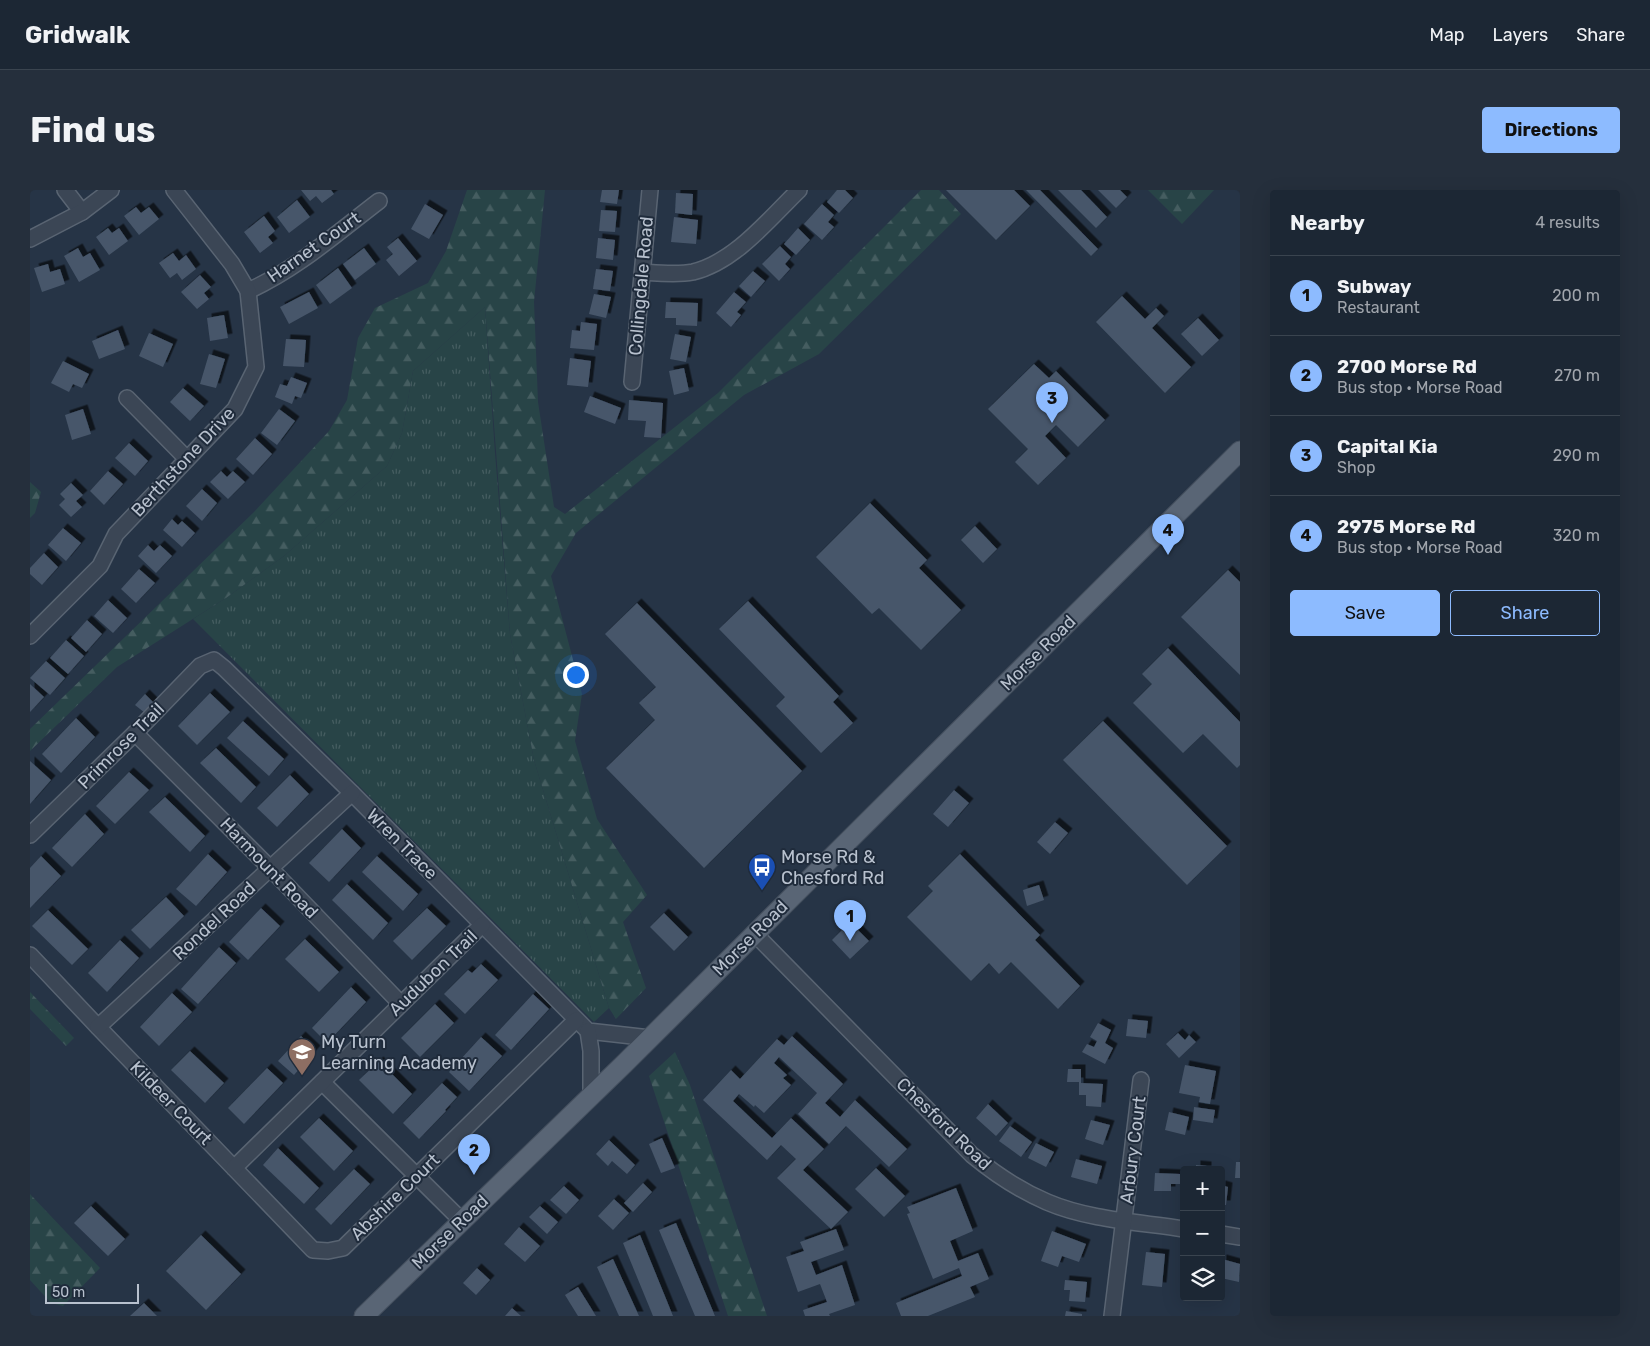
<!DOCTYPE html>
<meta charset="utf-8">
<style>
body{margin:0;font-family:Rubik,sans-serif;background:#252f3c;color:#f1f3f6}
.controls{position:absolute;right:15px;bottom:15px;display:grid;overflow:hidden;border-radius:5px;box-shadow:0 5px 20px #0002}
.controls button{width:45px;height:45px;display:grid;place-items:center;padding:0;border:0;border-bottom:1px solid #3a444f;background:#1c2734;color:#f1f3f6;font:25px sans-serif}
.scale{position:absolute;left:15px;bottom:12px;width:94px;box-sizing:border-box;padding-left:5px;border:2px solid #b8c1ce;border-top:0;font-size:14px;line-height:18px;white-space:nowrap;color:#b8c1ce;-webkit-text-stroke:4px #1f2b3b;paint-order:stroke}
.you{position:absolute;left:545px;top:484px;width:18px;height:18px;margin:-12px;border:4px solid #fff;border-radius:50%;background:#1a73e8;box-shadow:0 0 0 8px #1a73e833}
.badge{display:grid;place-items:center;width:32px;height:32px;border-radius:50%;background:#8dbbff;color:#111;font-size:16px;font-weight:700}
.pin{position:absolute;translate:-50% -41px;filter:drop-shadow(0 1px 2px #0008)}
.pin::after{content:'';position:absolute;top:26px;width:18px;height:15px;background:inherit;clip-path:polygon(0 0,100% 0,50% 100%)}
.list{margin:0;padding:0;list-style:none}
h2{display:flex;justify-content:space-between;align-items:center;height:65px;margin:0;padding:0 20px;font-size:21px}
h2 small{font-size:16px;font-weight:400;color:#a0a5ac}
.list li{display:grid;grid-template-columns:32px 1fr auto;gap:15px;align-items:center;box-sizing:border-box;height:80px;padding:0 20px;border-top:1px solid #3a444f}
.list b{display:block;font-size:19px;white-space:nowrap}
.list p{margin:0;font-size:16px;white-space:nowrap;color:#a0a5ac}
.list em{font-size:16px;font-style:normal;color:#a0a5ac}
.actions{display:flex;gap:10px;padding:15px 20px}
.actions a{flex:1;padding:11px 0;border:1px solid #8dbbff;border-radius:5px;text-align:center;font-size:18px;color:#8dbbff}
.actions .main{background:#8dbbff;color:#111}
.icon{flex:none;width:28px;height:28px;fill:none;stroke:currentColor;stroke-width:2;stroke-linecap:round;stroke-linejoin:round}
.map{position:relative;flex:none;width:1210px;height:1126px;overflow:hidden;border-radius:5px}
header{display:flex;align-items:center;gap:30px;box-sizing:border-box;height:70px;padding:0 25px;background:#1c2734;border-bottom:1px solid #3a444f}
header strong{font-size:24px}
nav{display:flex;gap:28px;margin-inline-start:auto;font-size:18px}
.intro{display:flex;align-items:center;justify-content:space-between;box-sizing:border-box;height:120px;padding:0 30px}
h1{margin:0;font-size:35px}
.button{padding:12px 22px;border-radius:5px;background:#8dbbff;color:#111;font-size:18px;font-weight:700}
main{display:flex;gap:30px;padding:0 30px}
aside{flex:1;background:#1c2734;border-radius:5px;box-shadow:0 5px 20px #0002}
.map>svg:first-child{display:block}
.grass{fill:url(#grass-tufts)}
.forest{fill:url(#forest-firs)}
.building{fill:#47566a;filter:url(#shadow)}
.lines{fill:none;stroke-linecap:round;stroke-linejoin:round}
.minor-casing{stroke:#596472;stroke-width:18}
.major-casing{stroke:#444f5e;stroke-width:21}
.minor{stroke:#3b4655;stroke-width:15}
.major{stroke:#596575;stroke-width:19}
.labels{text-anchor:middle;stroke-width:4;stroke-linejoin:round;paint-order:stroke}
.street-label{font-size:18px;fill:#b8c1ce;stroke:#1f2b3b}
.poi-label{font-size:18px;fill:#b8c1ce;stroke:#1f2b3b;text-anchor:start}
</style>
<header>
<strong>Gridwalk</strong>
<nav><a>Map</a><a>Layers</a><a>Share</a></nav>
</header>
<div class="intro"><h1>Find us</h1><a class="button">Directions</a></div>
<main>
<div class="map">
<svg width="1210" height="1126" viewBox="0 0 1210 1126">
<defs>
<pattern id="grass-tufts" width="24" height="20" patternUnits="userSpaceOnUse" patternTransform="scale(1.25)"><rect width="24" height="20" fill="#284447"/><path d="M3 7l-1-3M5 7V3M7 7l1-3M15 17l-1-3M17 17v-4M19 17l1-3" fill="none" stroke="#455d60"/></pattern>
<pattern id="forest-firs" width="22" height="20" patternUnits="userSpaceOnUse" patternTransform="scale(1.25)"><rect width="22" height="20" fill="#284447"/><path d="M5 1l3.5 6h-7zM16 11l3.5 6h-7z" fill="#455d60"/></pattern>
<filter id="shadow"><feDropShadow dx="4.5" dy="-4.5" stdDeviation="0" flood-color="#0009"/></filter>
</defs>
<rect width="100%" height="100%" fill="#263446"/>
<path class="grass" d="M455,117L465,263L480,444L504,570L579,818L564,832L163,429L196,408L254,366L357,276L372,243L383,181Z"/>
<g class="forest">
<path d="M437,0H515L504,112L508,212L524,317L535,324L688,203L891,0H909L931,24L789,164L714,205L546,343L521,386L552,504L545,551L567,629L617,705L593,732L616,798L586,829L579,818L504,570L480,444L455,117L383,181L372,243L357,276L254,366L196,408L87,477L0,561V539L224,322L299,241L317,210L328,148L345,118L398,93L416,61Z"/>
<path d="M1118,0H1184L1152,34Z"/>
<path d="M0,292L11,302L5,323L0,328Z"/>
<path d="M0,802L44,848L36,856L0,819Z"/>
<path d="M645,862L660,895L737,1126H698L619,886Z"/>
<path d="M0,1004L70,1078L33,1116L21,1113L0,1090Z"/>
</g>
<g class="building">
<path d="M271,0H301L304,4L292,13L286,6L280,11Z"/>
<path d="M572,0H589L587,14L570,12Z"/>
<path d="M807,0H815L823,8L809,23L797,12Z"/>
<path d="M916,0H984L1000,16L966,50Z"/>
<path d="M996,0H1010L1068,59L1061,66Z"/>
<path d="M1028,0H1051L1077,27L1066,38Z"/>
<path d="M1068,0H1090L1097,7L1086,18Z"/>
<path d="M646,3L663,4L662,25L645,23Z"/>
<path d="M267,10L280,27L259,43L247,27Z"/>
<path d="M395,14L413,25L399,49L381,39Z"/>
<path d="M792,14L804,25L798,32L804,37L792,50L774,34Z"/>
<path d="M106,17L111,23L119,17L129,29L109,45L94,26Z"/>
<path d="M571,20L587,21L585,42L569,41Z"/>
<path d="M234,26L245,41L238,47L243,53L230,63L214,42Z"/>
<path d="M644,27L668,30L666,54L641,52Z"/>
<path d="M78,38L82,43L89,38L98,51L79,65L66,47Z"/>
<path d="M768,38L780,50L766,65L754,54Z"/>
<path d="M368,48L387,71L369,86L356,70L363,64L357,57Z"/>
<path d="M568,48L585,50L583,70L566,68Z"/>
<path d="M750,56L761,67L755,74L760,79L749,91L732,74Z"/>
<path d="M48,58L53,67L60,63L70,80L49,92L34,66Z"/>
<path d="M334,58L346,74L325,90L313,74Z"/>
<path d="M143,63L149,71L156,65L166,79L152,90L147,83L140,88L129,73Z"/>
<path d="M18,74L20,82L30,79L35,94L12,102L4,78Z"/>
<path d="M308,78L322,98L300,114L286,95Z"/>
<path d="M566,79L583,81L580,101L563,99Z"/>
<path d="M723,81L735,91L721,107L709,96Z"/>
<path d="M170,85L181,97L174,103L179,109L167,119L151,102Z"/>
<path d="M279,102L288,118L259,134L250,117Z"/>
<path d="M704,102L716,112L707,122L711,125L701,137L686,123Z"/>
<path d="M564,104L581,107L576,128L559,124Z"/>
<path d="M1092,106L1115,129L1126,118L1134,126L1122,138L1161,177L1135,203L1066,132Z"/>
<path d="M636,112L668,113L667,136L646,135V128H635Z"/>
<path d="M194,125L198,148L180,151L177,128Z"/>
<path d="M1168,128L1189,150L1172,166L1151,144Z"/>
<path d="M551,132L567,134L564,160L540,158L542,140L550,141Z"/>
<path d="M88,140L95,159L69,169L62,151Z"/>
<path d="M119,143L143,154L133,177L109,166Z"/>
<path d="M645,144L661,147L656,172L640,169Z"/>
<path d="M256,149L276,150L274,177L253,176Z"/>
<path d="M179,164L195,169L186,198L170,194Z"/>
<path d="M540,168L561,171L558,197L537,195Z"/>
<path d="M33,171L59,184L52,198L43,194L39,202L21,193Z"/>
<path d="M1004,174L1019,188L1026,181L1075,230L1048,257L1026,235L1015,246L1036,268L1008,295L985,272L998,259L958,219Z"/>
<path d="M654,178L659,201L644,205L639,181Z"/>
<path d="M261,187L277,193L271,208L265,206L262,214L245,207L250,194L257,196Z"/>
<path d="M153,198L174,216L160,231L140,212Z"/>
<path d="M560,206L591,218L585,234L554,222Z"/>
<path d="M599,210L633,213L631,248L614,247L616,231L598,230Z"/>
<path d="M53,219L61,244L42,250L35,225Z"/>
<path d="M249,219L265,231L247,255L231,243Z"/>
<path d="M225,248L242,264L223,285L206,269Z"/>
<path d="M99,253L118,271L105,286L85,268Z"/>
<path d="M78,281L93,294L74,315L60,301Z"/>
<path d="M191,281L197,287L203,281L215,292L198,309L180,292Z"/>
<path d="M41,293L53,305L46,311L52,317L41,327L29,315L35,309L30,304Z"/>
<path d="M172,299L187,313L172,331L156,316Z"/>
<path d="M840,313L897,370L889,378L931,420L891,460L849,418L842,424L786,367Z"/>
<path d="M142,329L148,335L152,331L165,343L152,357L133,340Z"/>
<path d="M945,336L967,359L953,373L931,350Z"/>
<path d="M33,338L51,353L36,371L18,355Z"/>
<path d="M118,355L124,361L130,355L142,366L126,383L108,366Z"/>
<path d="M14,363L28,377L12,395L0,384V378Z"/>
<path d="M109,379L125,393L106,413L91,399Z"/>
<path d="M1198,380L1210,392V485L1151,427Z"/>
<path d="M78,410L97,428L83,443L64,426Z"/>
<path d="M718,411L809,506L803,512L823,533L791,563L746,516L755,507L689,439Z"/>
<path d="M607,413L772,581L674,678L576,578L625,530L609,513L626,497L575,444Z"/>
<path d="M57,430L72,444L56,462L41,448Z"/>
<path d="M36,450L54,466L38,484L20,468Z"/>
<path d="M1138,458L1210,532V575L1207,578L1173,544L1153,563L1103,513L1122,494L1112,484Z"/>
<path d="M16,471L35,488L20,505L0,488Z"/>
<path d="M0,494L14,507L0,522Z"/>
<path d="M180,503L200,522L167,555L148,536Z"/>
<path d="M115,504L124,513L115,523L105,515Z"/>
<path d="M46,528L65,547L31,583L12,564Z"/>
<path d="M213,531L254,569L239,586L197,548Z"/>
<path d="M1073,531L1197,656L1157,695L1033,570Z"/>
<path d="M186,558L226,597L211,613L170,573Z"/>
<path d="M0,571L21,590L0,614Z"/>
<path d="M99,582L119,600L85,634L66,616Z"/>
<path d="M260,585L279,604L247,637L227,618Z"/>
<path d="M924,600L939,613L918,637L903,624Z"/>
<path d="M135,607L175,646L160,662L119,622Z"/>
<path d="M55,624L74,644L42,677L22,658Z"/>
<path d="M1025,632L1038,643L1020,664L1007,652Z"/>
<path d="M312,639L331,658L299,692L279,673Z"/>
<path d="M178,664L197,682L166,716L146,699Z"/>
<path d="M930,664L1010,745L1005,750L1050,796L1028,819L981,772L969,784L959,773L941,791L877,727L903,701L898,696Z"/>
<path d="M11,666L31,686L0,718V678Z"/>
<path d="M347,666L388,704L373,721L332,682Z"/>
<path d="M317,694L358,733L343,750L302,710Z"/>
<path d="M1009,695L1014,710L997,716L993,700Z"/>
<path d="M136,707L154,726L120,759L101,740Z"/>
<path d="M231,718L250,736L218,770L199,752Z"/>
<path d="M397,718L416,736L382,770L363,751Z"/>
<path d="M18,720L58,759L42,775L2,736Z"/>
<path d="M634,723L658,747L644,761L620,737Z"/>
<path d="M820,732L839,751L820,769L802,750Z"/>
<path d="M275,749L309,782L289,802L255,769Z"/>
<path d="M90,750L109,768L77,802L58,783Z"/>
<path d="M189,757L206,773L168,814L151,799Z"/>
<path d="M451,774L468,790L435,824L414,804L438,780L442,783Z"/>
<path d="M321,797L336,812L297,853L282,838Z"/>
<path d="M142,803L162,822L129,856L110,837Z"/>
<path d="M503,804L519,819L481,860L465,845Z"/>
<path d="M405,814L424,833L390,867L371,848Z"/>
<path d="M1098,829L1118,831L1116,848L1096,846Z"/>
<path d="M1068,833L1081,840L1075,853L1083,858L1075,874L1052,862L1057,854L1064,857L1067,851L1060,847Z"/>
<path d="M1148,843L1155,850L1159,845L1166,852L1149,868L1136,854Z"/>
<path d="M271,846L286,860L264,885L248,871Z"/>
<path d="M762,846L813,894L795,913L810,927L825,910L877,959L859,977L816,936L799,954L768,924L787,903L749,867L744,873L757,885L753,888L761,895L734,923L725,915L724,917L709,904L703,911L742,948L761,928L794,959L773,980L818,1022L801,1039L747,988L766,969L751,955L737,970L673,910L701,880L710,889L747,849L754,855Z"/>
<path d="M451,847L472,866L439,901L419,882Z"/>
<path d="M160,861L194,893L175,913L141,880Z"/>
<path d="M349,871L382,904L363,924L329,890Z"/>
<path d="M1155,875L1186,881L1180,914L1169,912L1170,907L1149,903Z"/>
<path d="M237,878L253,893L214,934L198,918Z"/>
<path d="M1038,879H1051V893L1073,894L1071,917L1056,916V905H1049V892H1037Z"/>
<path d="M412,893L427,907L415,920L416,921L389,949L373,933Z"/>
<path d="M958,914L978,933L966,946L946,928Z"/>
<path d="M1164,917L1185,920L1183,933L1163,930Z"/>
<path d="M1139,922L1159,927L1155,945L1135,940Z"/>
<path d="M289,928L323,961L304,981L270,947Z"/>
<path d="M1061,930L1080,935L1073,955L1055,949Z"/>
<path d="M980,936L1002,952L991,967L969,951Z"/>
<path d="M632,948L645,978L631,983L619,954Z"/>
<path d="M579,950L605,975L597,984L582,971L578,976L566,964Z"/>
<path d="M1006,953L1024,962L1016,977L998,968Z"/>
<path d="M248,958L289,998L274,1014L233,975Z"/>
<path d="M1046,969L1072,976L1067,994L1041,987Z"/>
<path d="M1206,972H1210V988H1205Z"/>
<path d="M1166,975L1177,976V980H1166Z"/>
<path d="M846,978L875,1006L854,1027L825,999Z"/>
<path d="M324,979L340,994L301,1035L285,1019Z"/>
<path d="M1125,983L1150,984V994H1141V1001H1124Z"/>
<path d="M613,993L622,1002L603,1022L594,1013Z"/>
<path d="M1191,995L1198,997L1196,1015H1191Z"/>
<path d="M534,996L549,1010L536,1024L520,1010Z"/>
<path d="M926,998L943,1041L920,1051L928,1071L948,1063L959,1089L940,1097L945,1107L898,1126H871L866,1113L932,1086L929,1078L903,1089L877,1024L880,1023L877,1017Z"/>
<path d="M584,1009L599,1023L583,1040L568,1026Z"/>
<path d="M61,1016L95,1049L78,1066L44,1033Z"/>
<path d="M510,1016L528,1032L517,1044L499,1027Z"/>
<path d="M646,1033L685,1126H665L629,1040Z"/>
<path d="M489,1037L510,1056L495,1072L474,1054Z"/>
<path d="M806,1039L814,1060L781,1072L786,1085L812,1075L825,1115L799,1124L800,1126H775L773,1120L797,1112L790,1094L768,1102L756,1067L774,1061L770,1052Z"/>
<path d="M1022,1041L1056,1054L1049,1072L1032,1066L1028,1077L1011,1071Z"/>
<path d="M171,1045L211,1084L176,1120L136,1081Z"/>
<path d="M610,1045L643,1126H623L593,1053Z"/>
<path d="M1116,1062L1135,1064L1132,1097L1112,1095Z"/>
<path d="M583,1069L609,1126H589L567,1077Z"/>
<path d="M1192,1069L1210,1074L1209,1092L1191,1088Z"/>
<path d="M447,1078L460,1090L446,1105L433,1093Z"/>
<path d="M1035,1090L1057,1092L1055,1112L1039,1111L1040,1100H1034Z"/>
<path d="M548,1097L566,1126H548L535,1105Z"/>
<path d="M114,1113L127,1126H100Z"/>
<path d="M482,1118L491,1126H475Z"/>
<path d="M1036,1121L1052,1124V1126H1035Z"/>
</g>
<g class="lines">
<g class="minor-casing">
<g id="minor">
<path d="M35,0L52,22"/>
<path d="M0,49L52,22L81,0"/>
<path d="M613,82C628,83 647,85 663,82C705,72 739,29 769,0"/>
<path d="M218,101C267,79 307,43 349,11"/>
<path d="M602,192L620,0"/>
<path d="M97,208L157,269"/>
<path d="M0,446L70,376L86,344L205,219L226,177L218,101L202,74L144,0"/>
<path d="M105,543L240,678L371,814"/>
<path d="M0,645L105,543L170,476L184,470L194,478L322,603L558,841L620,848"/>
<path d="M724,743L942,965C965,984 989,1000 1017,1012C1059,1030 1109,1032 1154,1039"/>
<path d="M0,765L68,837L283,1060L298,1061L313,1058L546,830"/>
<path d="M68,837L322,603"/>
<path d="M558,841L561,861V907"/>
<path d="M292,892L431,1030"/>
<path d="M204,978L452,735"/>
<path d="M1191,1044L1210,1047"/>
<path d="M1082,1126L1111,890"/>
</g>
</g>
<g class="major-casing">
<path id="major" d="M334,1126L594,874L1210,261"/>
</g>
<use href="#minor" class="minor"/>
<use href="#major" class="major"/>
</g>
<defs>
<g id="bus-pin" transform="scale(1.4375)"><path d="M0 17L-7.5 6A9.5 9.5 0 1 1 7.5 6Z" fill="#1a4fb4" stroke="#1f2b3b"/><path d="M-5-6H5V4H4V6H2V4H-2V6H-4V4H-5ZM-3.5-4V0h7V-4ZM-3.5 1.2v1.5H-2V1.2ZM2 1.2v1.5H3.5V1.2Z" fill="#fff"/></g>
<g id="school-pin" transform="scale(1.4375)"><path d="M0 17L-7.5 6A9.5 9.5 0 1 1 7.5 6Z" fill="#8d6e63" stroke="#1f2b3b"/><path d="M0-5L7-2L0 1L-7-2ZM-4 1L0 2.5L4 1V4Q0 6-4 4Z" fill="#fff"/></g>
</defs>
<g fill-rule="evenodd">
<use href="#bus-pin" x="732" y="677"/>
<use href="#school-pin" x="272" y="862"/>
</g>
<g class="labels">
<g class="street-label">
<text transform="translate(284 57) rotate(-35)" y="6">Harnet Court</text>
<text transform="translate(611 96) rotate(-85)" y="6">Collingdale Road</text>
<text transform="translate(153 272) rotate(-47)" y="6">Berthstone Drive</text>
<text transform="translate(1008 463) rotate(-45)" y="6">Morse Road</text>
<text transform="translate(91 556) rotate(-45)" y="6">Primrose Trail</text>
<text transform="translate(372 654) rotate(45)" y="6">Wren Trace</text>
<text transform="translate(239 678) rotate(46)" y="6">Harmount Road</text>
<text transform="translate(184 731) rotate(-43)" y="6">Rondel Road</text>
<text transform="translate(720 748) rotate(-45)" y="6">Morse Road</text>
<text transform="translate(403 783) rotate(-44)" y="6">Audubon Trail</text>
<text transform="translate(141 913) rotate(46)" y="6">Kildeer Court</text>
<text transform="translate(914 934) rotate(44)" y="6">Chesford Road</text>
<text transform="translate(1103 960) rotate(-83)" y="6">Arbury Court</text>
<text transform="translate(365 1007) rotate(-44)" y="6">Abshire Court</text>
<text transform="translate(420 1042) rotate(-44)" y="6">Morse Road</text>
</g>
<g class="poi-label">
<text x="751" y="673">Morse Rd &amp;<tspan x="751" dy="21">Chesford Rd</tspan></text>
<text x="291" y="858">My Turn<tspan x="291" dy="21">Learning Academy</tspan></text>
</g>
</g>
</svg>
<div class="controls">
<button>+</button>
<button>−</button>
<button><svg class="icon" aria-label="layers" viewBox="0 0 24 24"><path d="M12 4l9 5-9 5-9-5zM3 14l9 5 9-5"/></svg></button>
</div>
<div class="scale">50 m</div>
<div class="you"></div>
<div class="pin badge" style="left:820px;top:751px">1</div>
<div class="pin badge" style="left:444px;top:985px">2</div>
<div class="pin badge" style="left:1022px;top:233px">3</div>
<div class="pin badge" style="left:1138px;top:365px">4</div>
</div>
<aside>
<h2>Nearby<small>4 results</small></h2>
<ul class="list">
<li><span class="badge">1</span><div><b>Subway</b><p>Restaurant</p></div><em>200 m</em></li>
<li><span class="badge">2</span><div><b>2700 Morse Rd</b><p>Bus stop · Morse Road</p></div><em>270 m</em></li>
<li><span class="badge">3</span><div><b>Capital Kia</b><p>Shop</p></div><em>290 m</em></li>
<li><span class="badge">4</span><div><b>2975 Morse Rd</b><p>Bus stop · Morse Road</p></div><em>320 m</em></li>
</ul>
<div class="actions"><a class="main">Save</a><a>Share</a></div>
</aside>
</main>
